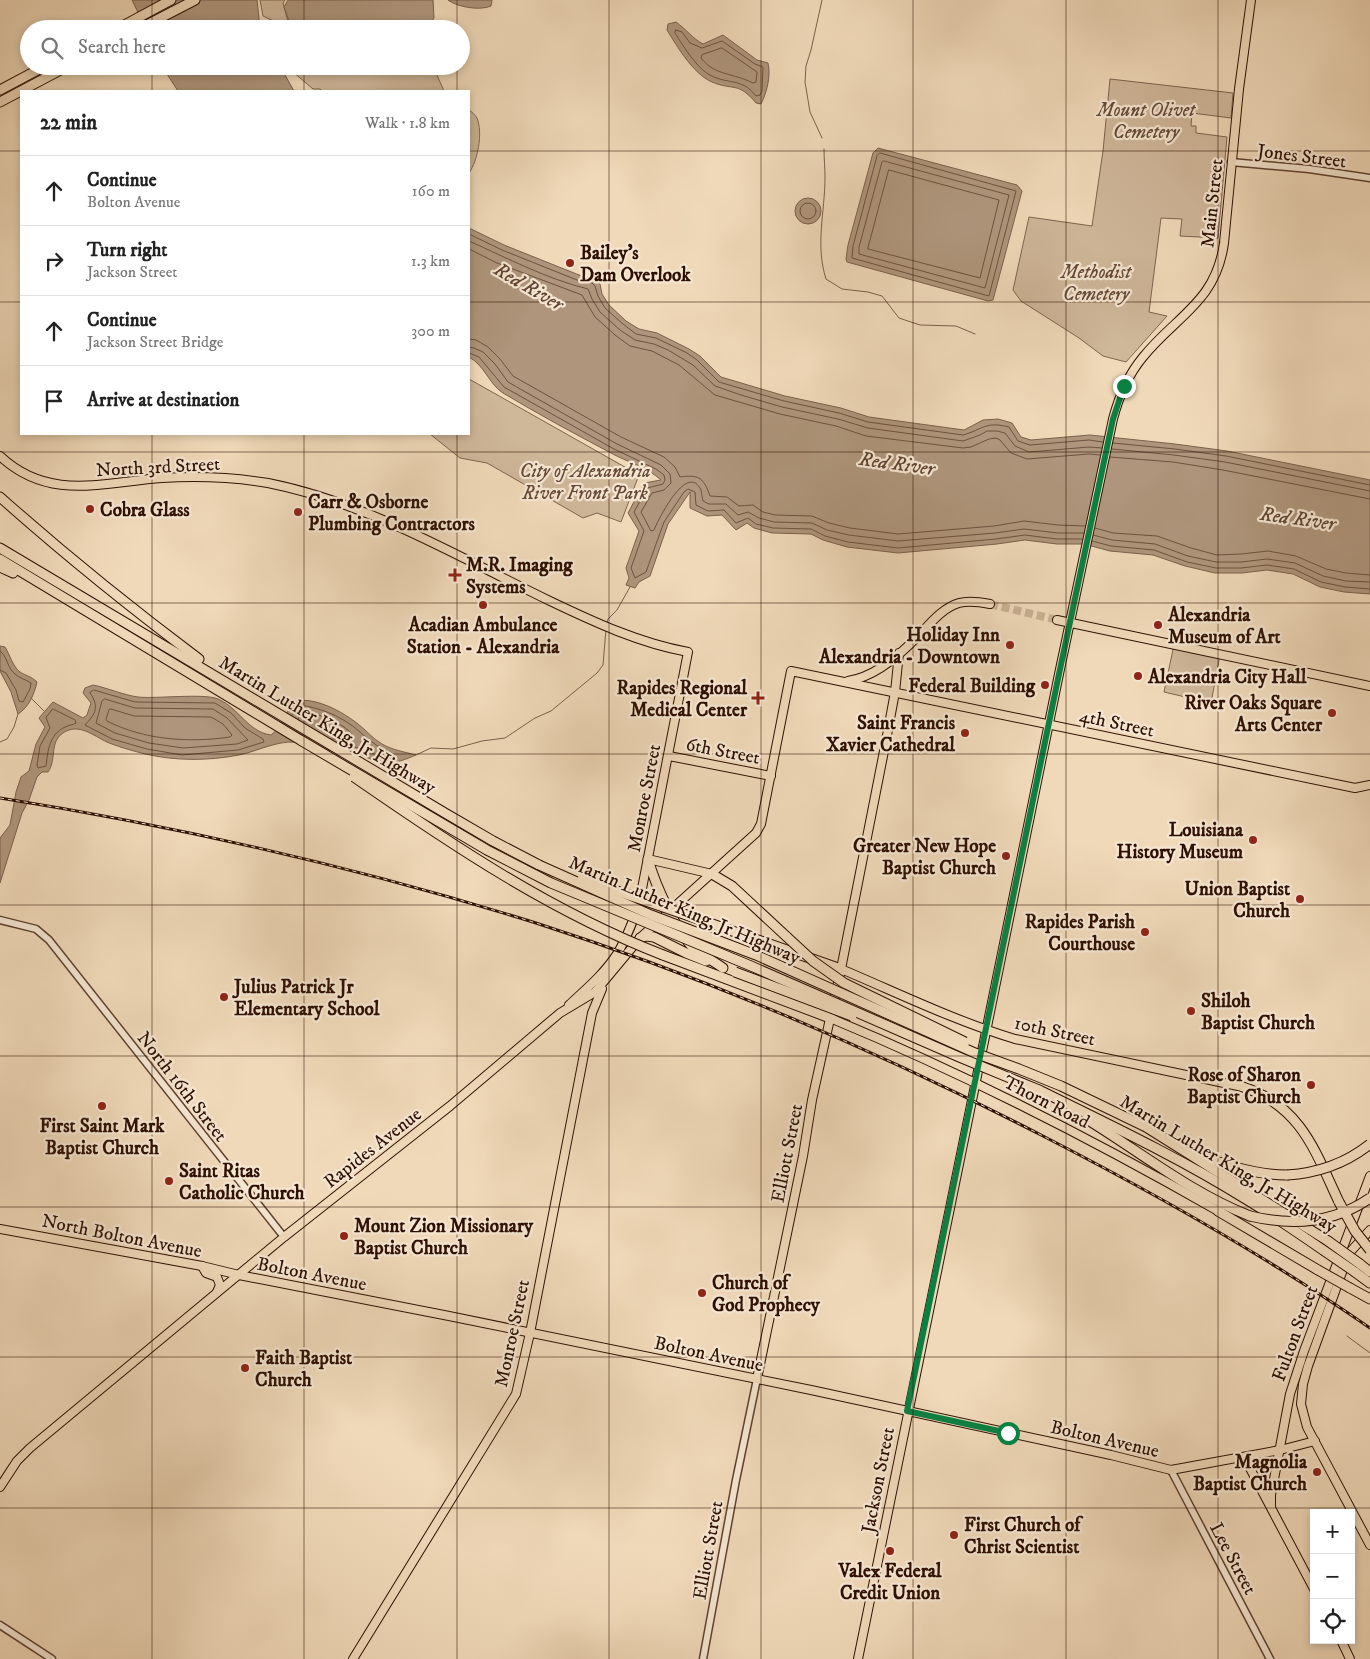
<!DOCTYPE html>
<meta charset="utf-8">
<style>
body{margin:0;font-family:"IM FELL DW Pica",serif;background:#f2f2f2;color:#222}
.controls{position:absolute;right:15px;bottom:15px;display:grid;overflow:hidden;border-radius:0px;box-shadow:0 2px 8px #0003}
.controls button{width:45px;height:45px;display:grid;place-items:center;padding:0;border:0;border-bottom:1px solid #e0e0e0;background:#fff;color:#222;font:25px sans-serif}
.stop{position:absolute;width:15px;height:15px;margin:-11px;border:4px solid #0b8043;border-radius:50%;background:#fff}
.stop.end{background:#0b8043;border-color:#fff;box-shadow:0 1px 5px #0008}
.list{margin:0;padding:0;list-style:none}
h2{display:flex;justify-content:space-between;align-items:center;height:65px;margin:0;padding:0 20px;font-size:21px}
h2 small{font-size:16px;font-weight:400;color:#767676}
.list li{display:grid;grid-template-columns:32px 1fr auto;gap:15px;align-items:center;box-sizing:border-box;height:70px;padding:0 20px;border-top:1px solid #e0e0e0}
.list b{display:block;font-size:19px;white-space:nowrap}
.list p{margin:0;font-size:16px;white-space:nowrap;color:#767676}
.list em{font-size:16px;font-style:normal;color:#767676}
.icon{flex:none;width:28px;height:28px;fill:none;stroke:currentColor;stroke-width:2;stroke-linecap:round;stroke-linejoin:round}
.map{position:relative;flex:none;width:1370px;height:1659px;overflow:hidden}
.search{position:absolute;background:#fff;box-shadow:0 2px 8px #0003;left:20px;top:20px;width:450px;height:55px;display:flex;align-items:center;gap:12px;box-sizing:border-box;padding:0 18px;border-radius:28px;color:#767676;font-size:19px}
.panel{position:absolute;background:#fff;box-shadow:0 2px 8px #0003;left:20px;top:90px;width:450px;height:345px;border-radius:0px}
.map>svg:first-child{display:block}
.green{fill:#cfb79a;stroke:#7e644e}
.water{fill:#ae957b;stroke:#7b604b}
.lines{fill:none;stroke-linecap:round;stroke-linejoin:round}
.shore{stroke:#6e523e;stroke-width:1}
.stream{stroke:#7b604b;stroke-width:1}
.major-tunnel{stroke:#c9b194;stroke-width:8;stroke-dasharray:8 4;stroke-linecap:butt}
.minor-casing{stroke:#5e4230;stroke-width:9}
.major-casing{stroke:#2e1002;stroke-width:10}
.highway-casing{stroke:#2e1002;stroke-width:11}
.minor{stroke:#f5e6d2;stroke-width:6}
.major{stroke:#f0d9b9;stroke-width:8}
.highway{stroke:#f0d9b9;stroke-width:9}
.rail-casing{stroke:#2e1002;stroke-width:3}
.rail{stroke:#f5e6d2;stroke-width:1;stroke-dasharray:4;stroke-linecap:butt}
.highway-bridge-casing{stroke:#2e1002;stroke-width:11;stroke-linecap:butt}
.highway-bridge{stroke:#f0d9b9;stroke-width:9}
.route{stroke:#0b8043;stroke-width:6}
.grid{fill:none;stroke:#2e1002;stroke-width:1;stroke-opacity:0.55}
.poi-dot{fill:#8f2418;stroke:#f5e6d2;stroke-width:2}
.labels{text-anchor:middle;stroke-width:4.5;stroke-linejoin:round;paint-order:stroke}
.park-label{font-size:19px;font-style:italic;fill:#664a37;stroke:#f5e6d2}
.street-label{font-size:19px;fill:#2e1002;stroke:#f5e6d2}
.poi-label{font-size:19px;font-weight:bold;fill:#2e1002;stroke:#f5e6d2;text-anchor:start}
.water-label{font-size:20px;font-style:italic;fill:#614532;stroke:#f5e6d2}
</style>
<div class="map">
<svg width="1370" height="1659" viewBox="0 0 1370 1659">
<rect width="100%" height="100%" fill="#f0d9b9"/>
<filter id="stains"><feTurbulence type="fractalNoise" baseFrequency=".004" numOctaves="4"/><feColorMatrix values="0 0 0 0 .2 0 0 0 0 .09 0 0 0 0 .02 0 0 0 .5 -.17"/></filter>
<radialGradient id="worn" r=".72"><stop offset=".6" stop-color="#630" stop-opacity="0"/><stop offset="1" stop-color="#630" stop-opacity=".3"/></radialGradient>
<g class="green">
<path d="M260,0H285L283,3L290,29H279L280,24L263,16Z"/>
<path d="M286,66H436V73L444,91H322L320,89H313Z"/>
<path d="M1110,79L1233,93L1231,118L1192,113L1191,126H1196V133L1227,137L1218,238L1180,236L1182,219L1161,218L1149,312L1167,316L1126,362L1103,356L1079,338L1021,301L1013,290L1029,217L1092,226L1103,151Z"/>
<path d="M469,110C472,112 475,115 477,118C483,133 478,160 469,173Z"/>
<path d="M469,379L639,475L621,522L597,513L583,518L487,463L460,458L430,434H469Z"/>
<path d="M1174,645L1220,655L1211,703L1164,692Z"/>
</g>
<g class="water">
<path d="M132,0H257L260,29H146Z"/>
<path d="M288,0H433L434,18L428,27L421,29H292L284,7Z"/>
<path d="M448,0H492L491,6C480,11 457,7 448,0Z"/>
<path d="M676,22C686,29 692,38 703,44L723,35L757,60L768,63C771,76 767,92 761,104L756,103C738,81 733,91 712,82C693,74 677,46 667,30L668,24Z"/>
<path d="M158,66H280L294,91H178L165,71Z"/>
<path d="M878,148L1017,185L1022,191L993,300L988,301L847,262L846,259L848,245L873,153Z"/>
<circle cx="808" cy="211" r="13"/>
<path d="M469,228L504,245L579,275L594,278L600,284L602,294L609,305L626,321L639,329L657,333L689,349L700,356L721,377L785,396L841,408L869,417L964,430L983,420L998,419L1012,423L1021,437L1031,440L1090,435L1175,444L1227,451L1370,480V594L1344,592L1320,587L1293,574L1267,570L1242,573H1215L1185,566L1153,555L1110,551L1084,544H1057L1025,540L997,544L898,553L847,547L823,540L811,534L772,533L754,528L747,523L736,530L722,515L707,516L690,508V492L668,524L650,576L639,582L635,588L626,585L629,578L626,568L639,531L628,513L644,483L661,480C647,467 627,462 611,453C575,434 538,414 503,393C489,384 485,366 469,357Z"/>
<path d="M0,646L5,647C10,655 13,667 20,672C26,676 31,676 37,682C34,695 29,707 18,714L11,692L0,671Z"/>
<path d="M93,685C108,688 123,695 138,697C157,699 204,693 218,699C239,708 248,732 271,735L278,729L293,702C313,695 343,712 358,724C366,730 373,739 382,744C392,750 405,752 416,755C397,763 388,766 368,758C363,755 357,752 351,750C344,749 335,751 328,750C317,749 306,743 295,742C276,741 258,751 239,755C208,761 176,761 145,754C134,751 122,748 112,744C99,740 84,725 69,730C47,738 58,758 48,772H42L37,777L29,800L22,813L0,883V838L10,825L16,792L21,777L29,771L36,744L45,727L39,718L53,702L83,718L87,715L91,703L83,693L85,688Z"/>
</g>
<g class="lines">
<g class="shore">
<path d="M676,30L682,32L690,43L702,48L722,41L755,64L763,67L762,91L760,95L756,96C743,79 731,84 714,77C698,71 684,47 675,33Z"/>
<path d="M722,48L757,72L756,82L753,83C734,73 715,76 701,58L702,55Z"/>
<path d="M880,153L1016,191L989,296L852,258L853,246L877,156Z"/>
<path d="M884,161L1009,195L985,288L859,254V247L882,162Z"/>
<path d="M889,170L999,200L980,278L868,249Z"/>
<circle cx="808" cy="211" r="8"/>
<path d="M469,234L502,250L577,280L592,283L595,286L598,296L605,308L623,324L636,334L656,338L687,353L697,360L719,382L784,401L839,413L868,422L963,435C984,429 985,421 1009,427L1018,441L1030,445L1089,440L1103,442"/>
<path d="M469,241C507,258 547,279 588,289L592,299L600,312L620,330L635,340L654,344L668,350L693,365L715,386L741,395L782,407L838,419L868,428L963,441L980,435L987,431H997L1005,433L1015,446L1029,452L1089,447L1102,448"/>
<path d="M469,249L497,263L582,295L595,317L615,335L630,346L652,351L679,365L715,395L780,414L836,426L866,436L963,448L971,447L989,439L996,438L1000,440L1011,453L1027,459L1089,454L1100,455"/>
<path d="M469,339L476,340L488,347L500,359L513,376L621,437L664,457L675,467L680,477C700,474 704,479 710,496L727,497L739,506L753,505L763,512L775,515L812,516L829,523L850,528L898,534L994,526L1024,521L1058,525L1085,526"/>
<path d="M469,347L474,348L483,352L495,364L508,382L617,444L661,465L670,474L671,483L664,490L652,493L641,512L651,531L654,530C658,520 687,461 701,490C702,494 702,498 703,501L709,504H726L738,515L748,512L759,518L774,522L812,523L827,530L849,535L898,541L995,533L1024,529L1058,533H1084"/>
<path d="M469,353L479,357L504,387L614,449L656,469L664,475L665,480L663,484L647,488L634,512L644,531L631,568L635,578L646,572L664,522L684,492L688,489L695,492L696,505L708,511L724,510L736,523L748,518L756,524L773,528L811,529L825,536L848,542L898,548L996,539L1025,535L1057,539H1082"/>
<path d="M1113,443L1175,449L1226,456L1370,485"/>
<path d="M1112,449L1174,455L1225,462L1370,491"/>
<path d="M1110,457L1173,462L1223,470L1370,499"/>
<path d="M1095,528L1113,533L1157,536L1191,548L1217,555L1241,554L1268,551L1296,556L1326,569L1346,573L1370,575"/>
<path d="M1093,535L1112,540L1155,544L1188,556L1216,562H1241L1267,559L1295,563L1323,576L1346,581L1370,582"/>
<path d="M1092,541L1111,546L1154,550L1187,562L1216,568H1241L1267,565L1294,569L1321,582L1345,587L1370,589"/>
<path d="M0,651C7,656 7,666 13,672C18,678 25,679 31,683L30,689L23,702L19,701L16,690L6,673L0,670"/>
<path d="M94,690L135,702L215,703L231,713L245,728L263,739L264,742L238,750L182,755L147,749L112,739L85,725C87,722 89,721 91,718C98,710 96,701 90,693Z"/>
<path d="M105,699L135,708L213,709L227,718L248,740L237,744L183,748L149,743L115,733L96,723L102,701Z"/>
<path d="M53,709L75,720L76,723C73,725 69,725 65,727C49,735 48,750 46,766L38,768L37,765L40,746L50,728L46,718Z"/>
<path d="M111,709L134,716L211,717L223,724L232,735L230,737C189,743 144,740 107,721L106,719L109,710Z"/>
<path d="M292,715L297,706L300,705C320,708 338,715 354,727C367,738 376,747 392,753L393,756L391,758C374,757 360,745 342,745"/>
<path d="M298,719L302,712C320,713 342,722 354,736L352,739H331"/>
</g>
<g class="stream">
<path d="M822,0L811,50L806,66L805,82L810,112L822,138"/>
<path d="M824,149C824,159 825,168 825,177C825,213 815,244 826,279L842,289L868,292L882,296L899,318L920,325L956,326L975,334"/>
<path d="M607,623L608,619L617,610L630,587"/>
<path d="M31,698L44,711"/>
<path d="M0,742L7,739L14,727L18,714"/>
<path d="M416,755L431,748L453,749L482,741L505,738L535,718L551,711L597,673L603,665L606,629"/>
<path d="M1347,1336L1370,1353"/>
</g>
<path class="major-tunnel" d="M990,604L1057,620"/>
<g class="minor-casing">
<g id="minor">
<path d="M1231,162L1309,169L1370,178"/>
<path d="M0,920L36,929L49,940L284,1237"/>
<path d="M1171,1470L1270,1659"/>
<path d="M0,1625L52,1659"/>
<path d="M703,1659L736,1480L757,1379"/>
</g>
</g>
<g class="major-casing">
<g id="major">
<path d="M0,456C49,502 103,482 162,478C198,476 232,477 268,483C369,503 458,557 550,601C594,622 639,643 688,652L639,904C633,921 627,938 617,954C604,974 586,989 569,1005"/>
<path d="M1057,620L1370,686"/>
<path d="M848,681C874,677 900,655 918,636C930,624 942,608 959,603C969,600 980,602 990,604"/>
<path d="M669,756L771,776"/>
<path d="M648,859L712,874"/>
<path d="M841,969C898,993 955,1021 1015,1039L1243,1087"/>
<path d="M830,1018C963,1073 1092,1139 1218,1211"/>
<path d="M0,1229L202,1266L239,1275L449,1316L811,1390L1111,1455L1171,1470L1280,1450L1315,1441"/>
<path d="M1370,1230L1351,1251L1345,1264L1308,1366L1303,1384L1301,1404L1307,1427L1370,1545"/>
<path d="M202,1266L206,1273L217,1277L220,1285L217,1292"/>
<path d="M757,1379L803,1156L812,1100L841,969L885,746L895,692L899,653"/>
<path d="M1244,1457L1314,1589"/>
<path d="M0,1487L17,1461L30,1448L284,1237L450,1106L560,1013L595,992L640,938L756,833L761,824L791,671L1355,788L1370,785"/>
<path d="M1271,1506V1495L1290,1394L1304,1351L1370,1176"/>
<path d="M1341,1640L1350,1659"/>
<path d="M353,1659L516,1394L530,1333L592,1013L602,989"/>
<path d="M858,1659L1059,674L1113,419C1119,396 1128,375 1143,357C1176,316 1216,302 1224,243L1239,89L1251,0"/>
</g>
</g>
<g class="highway-casing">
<g id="highway">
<path d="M117,29L171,0"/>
<path d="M139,29L195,0"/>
<path d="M0,90L45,66"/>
<path d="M0,102L68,66"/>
<path d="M0,497C64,554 131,608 199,659"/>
<path d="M0,548L445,813L493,841L539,865"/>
<path d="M0,559L302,741"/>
<path d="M0,567L13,573"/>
<path d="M648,859C655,884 677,935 697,951C705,957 715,962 723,968"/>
<path d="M712,874L732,886L787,937"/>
<path d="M698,919L841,969"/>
<path d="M640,938L646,936L654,937L686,953L706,961"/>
<path d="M663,955L830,1018"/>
<path d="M1243,1087C1301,1106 1315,1151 1339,1202"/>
<path d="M1039,1090C1108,1124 1178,1157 1244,1198C1271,1214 1297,1232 1323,1250"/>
<path d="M1088,1120C1140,1152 1193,1194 1250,1216"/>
<path d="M1146,1127L1328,1241"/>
<path d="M1195,1153C1224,1165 1255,1175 1287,1175"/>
<path d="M1218,1211L1318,1270"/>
<path d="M1360,1264L1370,1272"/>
<path d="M1355,1272L1370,1283"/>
<path d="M1350,1288L1370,1299"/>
</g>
</g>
<use href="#minor" class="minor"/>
<use href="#major" class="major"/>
<use href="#highway" class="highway"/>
<g class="rail-casing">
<path id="rail" d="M0,798C182,827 360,868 536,923C710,979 880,1052 1043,1136C1156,1194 1266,1256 1370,1328"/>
</g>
<use href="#rail" class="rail"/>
<g class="highway-bridge-casing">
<g id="highway-bridge">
<path d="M302,741L487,850L551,883L751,966L959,1057L1039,1090"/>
<path d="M354,777C452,845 552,912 663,955"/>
<path d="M539,865L651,915L756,955L975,1053L1019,1069L1061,1086L1146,1127"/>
<path d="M582,879L698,919"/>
<path d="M787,937L813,961L844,983L965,1042"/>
<path d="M735,972L852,1016"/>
<path d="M1287,1175C1318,1173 1345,1164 1370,1144"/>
<path d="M1339,1202L1355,1231L1370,1250"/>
<path d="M1250,1216C1292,1226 1334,1223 1370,1198"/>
<path d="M1328,1241L1360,1264"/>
<path d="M1323,1250L1355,1272"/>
<path d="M1318,1270L1350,1288"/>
</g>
</g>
<use href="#highway-bridge" class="highway-bridge"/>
</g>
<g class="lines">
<path class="route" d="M1008,1433L907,1411L1059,674L1113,419L1124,386"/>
</g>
<path class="grid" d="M152,0V29M304,0V29M457,0V29M609,0V1659M761,0V1659M913,0V1659M1066,0V1659M1218,0V1659M152,66V91M304,66V91M457,66V91M0,151H21M469,151H1370M0,302H21M469,302H1370M152,434V1659M304,434V1659M457,434V1659M0,452H1370M0,603H1370M0,754H1370M0,905H1370M0,1056H1370M0,1207H1370M0,1357H1370M0,1508H1370"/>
<g class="poi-dot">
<circle cx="570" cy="263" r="5"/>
<circle cx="90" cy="509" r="5"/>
<circle cx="298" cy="512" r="5"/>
<path d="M452.5 567.5h5v5h5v5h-5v5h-5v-5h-5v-5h5z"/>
<circle cx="483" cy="605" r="5"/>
<circle cx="1158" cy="625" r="5"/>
<circle cx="1010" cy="645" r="5"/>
<circle cx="1138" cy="676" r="5"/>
<circle cx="1045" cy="685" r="5"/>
<path d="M755.5 690.5h5v5h5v5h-5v5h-5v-5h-5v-5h5z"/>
<circle cx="1332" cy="713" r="5"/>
<circle cx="965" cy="733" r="5"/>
<circle cx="1253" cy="840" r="5"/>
<circle cx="1006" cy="856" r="5"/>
<circle cx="1300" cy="899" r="5"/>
<circle cx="1145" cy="932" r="5"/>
<circle cx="224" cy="997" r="5"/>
<circle cx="1191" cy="1011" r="5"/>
<circle cx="1311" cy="1085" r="5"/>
<circle cx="102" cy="1106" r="5"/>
<circle cx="169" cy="1181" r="5"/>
<circle cx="344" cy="1236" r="5"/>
<circle cx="702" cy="1293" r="5"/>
<circle cx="245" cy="1368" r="5"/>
<circle cx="1317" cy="1472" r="5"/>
<circle cx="954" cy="1535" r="5"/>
<circle cx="890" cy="1551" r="5"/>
</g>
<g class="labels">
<g class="park-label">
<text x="1146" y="116">Mount Olivet<tspan x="1146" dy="22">Cemetery</tspan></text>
<text x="1096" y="278">Methodist<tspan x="1096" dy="22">Cemetery</tspan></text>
<text x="585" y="477">City of Alexandria<tspan x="585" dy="22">River Front Park</tspan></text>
</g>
<g class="street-label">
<text transform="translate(1302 155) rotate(7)" y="7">Jones Street</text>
<text transform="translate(1211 203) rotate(-84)" y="7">Main Street</text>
<text transform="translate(158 466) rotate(-3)" y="7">North 3rd Street</text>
<text transform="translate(1117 722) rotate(12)" y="7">4th Street</text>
<text transform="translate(328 724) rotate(31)" y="7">Martin Luther King, Jr Highway</text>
<text transform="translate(723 750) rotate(11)" y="7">6th Street</text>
<text transform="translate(643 798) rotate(-79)" y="7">Monroe Street</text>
<text transform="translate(685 909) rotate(23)" y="7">Martin Luther King, Jr Highway</text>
<text transform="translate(1055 1030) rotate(12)" y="7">10th Street</text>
<text transform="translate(183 1086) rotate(52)" y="7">North 16th Street</text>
<text transform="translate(1047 1101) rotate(27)" y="7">Thorn Road</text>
<text transform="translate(372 1147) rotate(-38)" y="7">Rapides Avenue</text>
<text transform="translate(786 1153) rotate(-79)" y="7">Elliott Street</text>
<text transform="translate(1229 1163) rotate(31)" y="7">Martin Luther King, Jr Highway</text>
<text transform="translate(122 1235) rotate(11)" y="7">North Bolton Avenue</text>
<text transform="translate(312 1273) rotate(11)" y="7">Bolton Avenue</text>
<text transform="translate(511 1333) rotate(-78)" y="7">Monroe Street</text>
<text transform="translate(1294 1333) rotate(-70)" y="7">Fulton Street</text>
<text transform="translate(709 1353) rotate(12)" y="7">Bolton Avenue</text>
<text transform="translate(1105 1438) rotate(13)" y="7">Bolton Avenue</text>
<text transform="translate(877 1480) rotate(-79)" y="7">Jackson Street</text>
<text transform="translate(707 1550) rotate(-80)" y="7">Elliott Street</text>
<text transform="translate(1234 1558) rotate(62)" y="7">Lee Street</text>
</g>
<g class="poi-label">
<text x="580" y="259">Bailey's<tspan x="580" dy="22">Dam Overlook</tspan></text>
<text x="308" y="508">Carr &amp; Osborne<tspan x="308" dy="22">Plumbing Contractors</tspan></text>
<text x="100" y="516">Cobra Glass</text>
<text x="466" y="571">M.R. Imaging<tspan x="466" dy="22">Systems</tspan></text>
<text x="1168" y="621">Alexandria<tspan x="1168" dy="22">Museum of Art</tspan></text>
<text x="483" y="631" text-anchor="middle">Acadian Ambulance<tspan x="483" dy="22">Station - Alexandria</tspan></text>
<text x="1000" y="641" text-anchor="end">Holiday Inn<tspan x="1000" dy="22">Alexandria - Downtown</tspan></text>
<text x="1148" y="683">Alexandria City Hall</text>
<text x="1035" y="692" text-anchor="end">Federal Building</text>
<text x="747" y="694" text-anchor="end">Rapides Regional<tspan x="747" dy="22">Medical Center</tspan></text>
<text x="1322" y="709" text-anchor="end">River Oaks Square<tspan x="1322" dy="22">Arts Center</tspan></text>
<text x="955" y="729" text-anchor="end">Saint Francis<tspan x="955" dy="22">Xavier Cathedral</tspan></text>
<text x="1243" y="836" text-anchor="end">Louisiana<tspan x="1243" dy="22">History Museum</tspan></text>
<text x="996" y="852" text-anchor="end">Greater New Hope<tspan x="996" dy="22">Baptist Church</tspan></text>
<text x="1290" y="895" text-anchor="end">Union Baptist<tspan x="1290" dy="22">Church</tspan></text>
<text x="1135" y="928" text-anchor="end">Rapides Parish<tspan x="1135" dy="22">Courthouse</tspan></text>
<text x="234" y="993">Julius Patrick Jr<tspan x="234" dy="22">Elementary School</tspan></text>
<text x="1201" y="1007">Shiloh<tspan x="1201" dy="22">Baptist Church</tspan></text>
<text x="1301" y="1081" text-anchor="end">Rose of Sharon<tspan x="1301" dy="22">Baptist Church</tspan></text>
<text x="102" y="1132" text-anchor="middle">First Saint Mark<tspan x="102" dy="22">Baptist Church</tspan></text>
<text x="179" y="1177">Saint Ritas<tspan x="179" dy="22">Catholic Church</tspan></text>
<text x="354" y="1232">Mount Zion Missionary<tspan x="354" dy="22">Baptist Church</tspan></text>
<text x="712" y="1289">Church of<tspan x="712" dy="22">God Prophecy</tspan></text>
<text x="255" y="1364">Faith Baptist<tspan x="255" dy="22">Church</tspan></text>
<text x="1307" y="1468" text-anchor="end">Magnolia<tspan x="1307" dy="22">Baptist Church</tspan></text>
<text x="964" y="1531">First Church of<tspan x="964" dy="22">Christ Scientist</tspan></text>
<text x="890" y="1577" text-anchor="middle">Valex Federal<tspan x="890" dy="22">Credit Union</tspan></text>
</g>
<g class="water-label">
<text transform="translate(529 286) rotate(30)" y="7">Red River</text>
<text transform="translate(897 463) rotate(8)" y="7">Red River</text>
<text transform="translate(1298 518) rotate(8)" y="7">Red River</text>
</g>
</g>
<rect width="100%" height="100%" filter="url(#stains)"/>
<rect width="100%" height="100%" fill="url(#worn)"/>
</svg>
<div class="controls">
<button>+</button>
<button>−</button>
<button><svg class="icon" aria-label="locate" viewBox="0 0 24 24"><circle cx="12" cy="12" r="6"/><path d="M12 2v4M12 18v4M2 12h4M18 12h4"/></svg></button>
</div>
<div class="stop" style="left:1008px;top:1433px"></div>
<div class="stop end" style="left:1124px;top:386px"></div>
<div class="search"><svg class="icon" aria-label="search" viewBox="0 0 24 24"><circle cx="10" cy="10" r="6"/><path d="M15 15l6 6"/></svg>Search here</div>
<section class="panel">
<h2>22 min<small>Walk · 1.8 km</small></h2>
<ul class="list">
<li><svg class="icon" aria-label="ahead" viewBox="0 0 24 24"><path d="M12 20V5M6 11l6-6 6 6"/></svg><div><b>Continue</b><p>Bolton Avenue</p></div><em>160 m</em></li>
<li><svg class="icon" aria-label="right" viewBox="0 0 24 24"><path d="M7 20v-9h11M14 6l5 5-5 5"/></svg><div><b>Turn right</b><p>Jackson Street</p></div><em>1.3 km</em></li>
<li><svg class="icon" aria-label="ahead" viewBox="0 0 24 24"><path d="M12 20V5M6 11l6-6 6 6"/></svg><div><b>Continue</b><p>Jackson Street Bridge</p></div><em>300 m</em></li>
<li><svg class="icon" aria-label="arrive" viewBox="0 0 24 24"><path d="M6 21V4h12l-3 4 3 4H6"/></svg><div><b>Arrive at destination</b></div></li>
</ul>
</section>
</div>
